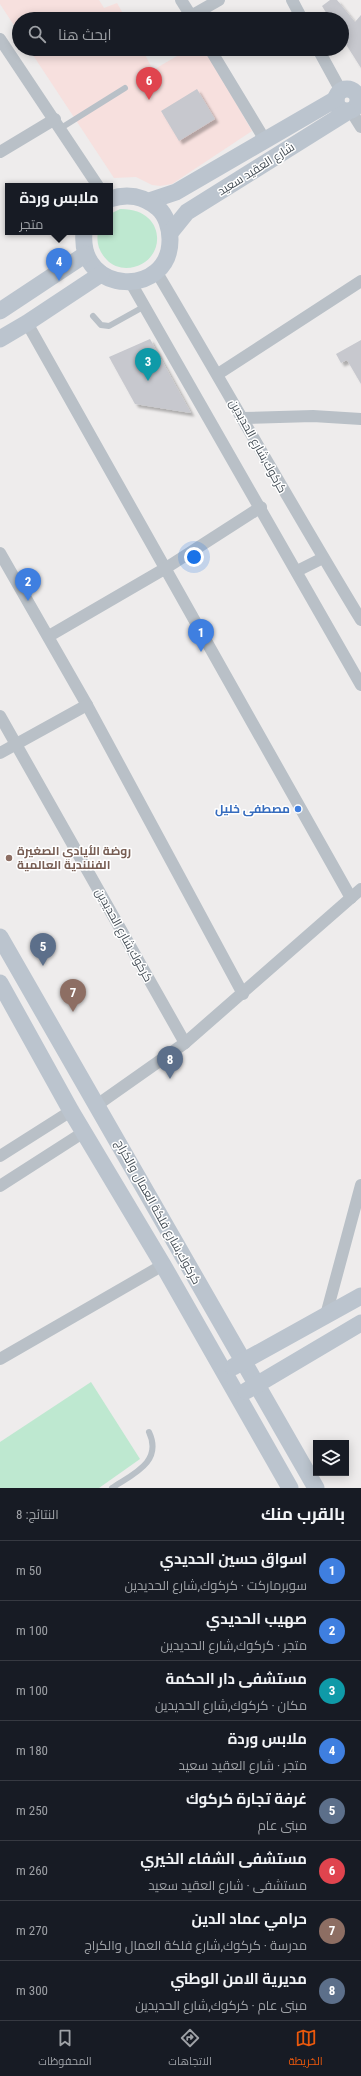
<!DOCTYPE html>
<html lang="ar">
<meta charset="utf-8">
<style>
body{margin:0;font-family:"Roboto Condensed",Cairo,sans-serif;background:#242831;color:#f1f3f6;direction:rtl}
.controls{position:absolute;right:12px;bottom:12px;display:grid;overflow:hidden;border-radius:0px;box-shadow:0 2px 10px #0003}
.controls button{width:36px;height:36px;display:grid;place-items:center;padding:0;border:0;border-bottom:1px solid #363941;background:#171b24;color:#f1f3f6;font:20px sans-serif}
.you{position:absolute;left:194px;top:557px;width:14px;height:14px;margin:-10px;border:3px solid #fff;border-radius:50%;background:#1a73e8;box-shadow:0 0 0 6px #1a73e833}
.badge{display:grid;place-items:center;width:26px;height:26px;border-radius:50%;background:#ea580c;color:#fff;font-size:13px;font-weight:700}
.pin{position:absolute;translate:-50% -33px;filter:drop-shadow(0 1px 2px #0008)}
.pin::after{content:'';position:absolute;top:21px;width:14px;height:12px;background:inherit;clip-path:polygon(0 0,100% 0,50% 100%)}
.popup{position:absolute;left:5px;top:183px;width:108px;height:52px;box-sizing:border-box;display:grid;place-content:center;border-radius:0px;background:#171b24;filter:drop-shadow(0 1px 3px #0005);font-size:13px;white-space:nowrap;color:#9ea1a6}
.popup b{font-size:15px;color:#f1f3f6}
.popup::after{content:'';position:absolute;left:50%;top:100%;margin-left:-8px;border:8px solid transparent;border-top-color:#171b24}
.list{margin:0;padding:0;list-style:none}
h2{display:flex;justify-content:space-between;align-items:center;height:52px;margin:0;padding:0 16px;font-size:17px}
h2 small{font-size:13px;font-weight:400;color:#9ea1a6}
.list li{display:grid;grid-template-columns:26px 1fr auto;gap:12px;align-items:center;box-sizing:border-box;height:60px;padding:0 16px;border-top:1px solid #363941}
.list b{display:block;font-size:15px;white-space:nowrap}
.list p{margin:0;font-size:13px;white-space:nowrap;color:#9ea1a6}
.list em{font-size:13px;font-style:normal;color:#9ea1a6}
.icon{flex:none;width:22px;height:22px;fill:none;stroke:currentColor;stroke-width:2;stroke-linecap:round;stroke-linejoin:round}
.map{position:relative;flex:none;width:361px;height:1488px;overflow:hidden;direction:ltr}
.search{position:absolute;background:#171b24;box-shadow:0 2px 10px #0003;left:12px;right:12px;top:12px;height:44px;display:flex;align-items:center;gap:10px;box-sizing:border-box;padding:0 14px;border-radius:22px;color:#9ea1a6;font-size:15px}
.sheet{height:532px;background:#171b24}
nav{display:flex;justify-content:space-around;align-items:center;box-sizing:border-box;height:56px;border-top:1px solid #363941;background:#171b24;font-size:11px;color:#9ea1a6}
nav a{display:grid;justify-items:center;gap:2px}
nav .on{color:#ea580c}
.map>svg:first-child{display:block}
.medical{fill:#f7e0de}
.green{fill:#bee8d0}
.building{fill:#c7c8ce;filter:url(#shadow)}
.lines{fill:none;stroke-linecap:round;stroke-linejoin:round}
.lane{stroke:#b9c0c7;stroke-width:6}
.street{stroke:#b9c0c7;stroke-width:12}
.secondary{stroke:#bbc4ce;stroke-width:17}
.shop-dot{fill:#3f7fe0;stroke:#fff;stroke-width:1.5}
.education-dot{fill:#8d6e63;stroke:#fff;stroke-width:1.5}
.labels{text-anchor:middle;stroke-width:3;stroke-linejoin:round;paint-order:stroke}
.street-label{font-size:12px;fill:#464f57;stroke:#fff}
.shop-label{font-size:12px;font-weight:bold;fill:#366cbe;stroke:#fff;text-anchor:end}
.education-label{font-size:12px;font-weight:bold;fill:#785e54;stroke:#fff;text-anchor:start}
</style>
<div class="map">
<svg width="361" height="1488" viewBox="0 0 361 1488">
<defs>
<filter id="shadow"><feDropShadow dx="3.5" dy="3.5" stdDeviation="1" flood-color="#0004"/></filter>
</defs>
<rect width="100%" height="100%" fill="#eeecec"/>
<g class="medical">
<path d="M0,0H99L104,8L117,3L126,19H19V33L0,4Z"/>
<path d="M29,49H142L153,70L189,49H205L252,131L172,184L160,186L152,185L136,177L114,178Z"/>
</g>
<g class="green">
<path d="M120,209C170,208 167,267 126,268C120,268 111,265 107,260C99,252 96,243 98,232H110V214Z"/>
<path d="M91,1382L140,1459L99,1488H0V1442Z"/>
</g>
<g class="building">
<path d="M330,0H337L355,22L361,15V68L342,38V19H330L322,6Z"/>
<path d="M197,89L215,119L179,141L161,111Z"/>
<path d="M150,339L191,413L135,404L109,357Z"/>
<path d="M361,340V384L347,360L341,363L336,354Z"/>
</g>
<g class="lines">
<g class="lane">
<path d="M61,128L125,88"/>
<path d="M93,316L101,325L109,326L145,306"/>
<path d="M112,1488C133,1474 163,1462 149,1432"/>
</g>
<g class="street">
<path d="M181,0L193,19"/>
<path d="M292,0L302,19"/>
<path d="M191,16L219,0"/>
<path d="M0,39L98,186"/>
<path d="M210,49L265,140"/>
<path d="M318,49L341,91"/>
<path d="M351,111L361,127"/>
<path d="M0,152L55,119"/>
<path d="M156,271C225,387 291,505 361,620"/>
<path d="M131,283L361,685"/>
<path d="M27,323L351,898"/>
<path d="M218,374L361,281"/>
<path d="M243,418L313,416L361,419"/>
<path d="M0,553L87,705L243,994"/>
<path d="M297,571L323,558"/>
<path d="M49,636L166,568L261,507"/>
<path d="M0,716L185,1043"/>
<path d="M0,753L87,705"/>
<path d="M97,1105L185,1043L361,889"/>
<path d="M0,1156L71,1111"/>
<path d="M0,1186L84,1132"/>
<path d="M326,1315L361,1185"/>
<path d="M0,1359L163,1265"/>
</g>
<g class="secondary">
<circle cx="347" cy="100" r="11"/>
<path d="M149,201L176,192L336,99"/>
<path d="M84,232C78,296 171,298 170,239C170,228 166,215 158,208C143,196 128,193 110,199"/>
<path d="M170,233L187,212L347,112"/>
<path d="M0,311L86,254"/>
<path d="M0,339L27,323L101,274"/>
<path d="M0,937L316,1488"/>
<path d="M0,983L71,1111L163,1265L290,1488"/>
<path d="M233,1367L361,1296"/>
<path d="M246,1391L361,1323"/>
</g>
</g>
<circle class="shop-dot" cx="298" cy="809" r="4"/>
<circle class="education-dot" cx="9" cy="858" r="4"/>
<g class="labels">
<g class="street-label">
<text transform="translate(256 169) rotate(-32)" y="4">شارع العقيد سعيد</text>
<text transform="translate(258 446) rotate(61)" y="4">كركوك,شارع الحديدين</text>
<text transform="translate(124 935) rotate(61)" y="4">كركوك,شارع الحديدين</text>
<text transform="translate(158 1212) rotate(61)" y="4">كركوك,شارع فلكة العمال والكراج</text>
</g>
<g class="shop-label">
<text x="290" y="813">مصطفى خليل</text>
</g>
<g class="education-label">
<text x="17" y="855">روضة الأيادي الصغيرة<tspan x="17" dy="14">الفنلندية العالمية</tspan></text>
</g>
</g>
</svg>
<div class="controls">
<button><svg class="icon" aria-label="layers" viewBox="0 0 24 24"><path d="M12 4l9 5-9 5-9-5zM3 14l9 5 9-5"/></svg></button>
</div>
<div class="you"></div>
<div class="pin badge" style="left:201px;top:652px;background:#3f7fe0">1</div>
<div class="pin badge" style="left:28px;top:601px;background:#3f7fe0">2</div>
<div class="pin badge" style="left:148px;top:381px;background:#0f9aa8">3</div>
<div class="pin badge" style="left:59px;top:281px;background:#3f7fe0">4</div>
<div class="popup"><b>ملابس وردة</b>متجر</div>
<div class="pin badge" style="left:43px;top:966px;background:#5c6f8a">5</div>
<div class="pin badge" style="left:149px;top:100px;background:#e0444e">6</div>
<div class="pin badge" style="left:73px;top:1012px;background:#8d6e63">7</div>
<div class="pin badge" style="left:170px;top:1079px;background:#5c6f8a">8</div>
<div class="search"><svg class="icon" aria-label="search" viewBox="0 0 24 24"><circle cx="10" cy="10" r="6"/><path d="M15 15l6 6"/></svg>ابحث هنا</div>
</div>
<section class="sheet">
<h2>بالقرب منك<small>النتائج: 8</small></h2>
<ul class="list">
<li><span class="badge" style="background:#3f7fe0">1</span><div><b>اسواق حسين الحديدي</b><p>سوبرماركت · كركوك,شارع الحديدين</p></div><em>50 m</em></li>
<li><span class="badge" style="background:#3f7fe0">2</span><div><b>صهيب الحديدي</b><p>متجر · كركوك,شارع الحديدين</p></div><em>100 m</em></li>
<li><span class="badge" style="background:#0f9aa8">3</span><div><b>مستشفى دار الحكمة</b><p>مكان · كركوك,شارع الحديدين</p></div><em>100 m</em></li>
<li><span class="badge" style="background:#3f7fe0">4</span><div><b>ملابس وردة</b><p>متجر · شارع العقيد سعيد</p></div><em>180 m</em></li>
<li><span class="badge" style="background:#5c6f8a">5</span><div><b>غرفة تجارة كركوك</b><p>مبنى عام</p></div><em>250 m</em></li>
<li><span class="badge" style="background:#e0444e">6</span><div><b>مستشفى الشفاء الخيري</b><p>مستشفى · شارع العقيد سعيد</p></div><em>260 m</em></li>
<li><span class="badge" style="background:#8d6e63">7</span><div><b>حرامي عماد الدين</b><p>مدرسة · كركوك,شارع فلكة العمال والكراج</p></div><em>270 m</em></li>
<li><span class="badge" style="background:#5c6f8a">8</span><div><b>مديرية الامن الوطني</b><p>مبنى عام · كركوك,شارع الحديدين</p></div><em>300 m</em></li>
</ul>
</section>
<nav>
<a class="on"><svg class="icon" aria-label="map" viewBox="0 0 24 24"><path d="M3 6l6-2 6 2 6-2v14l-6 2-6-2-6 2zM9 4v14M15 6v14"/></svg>الخريطة</a>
<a><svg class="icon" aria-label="directions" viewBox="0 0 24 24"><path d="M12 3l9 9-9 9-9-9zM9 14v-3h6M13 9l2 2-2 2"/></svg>الاتجاهات</a>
<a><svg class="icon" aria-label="saved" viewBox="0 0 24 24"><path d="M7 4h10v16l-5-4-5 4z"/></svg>المحفوظات</a>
</nav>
